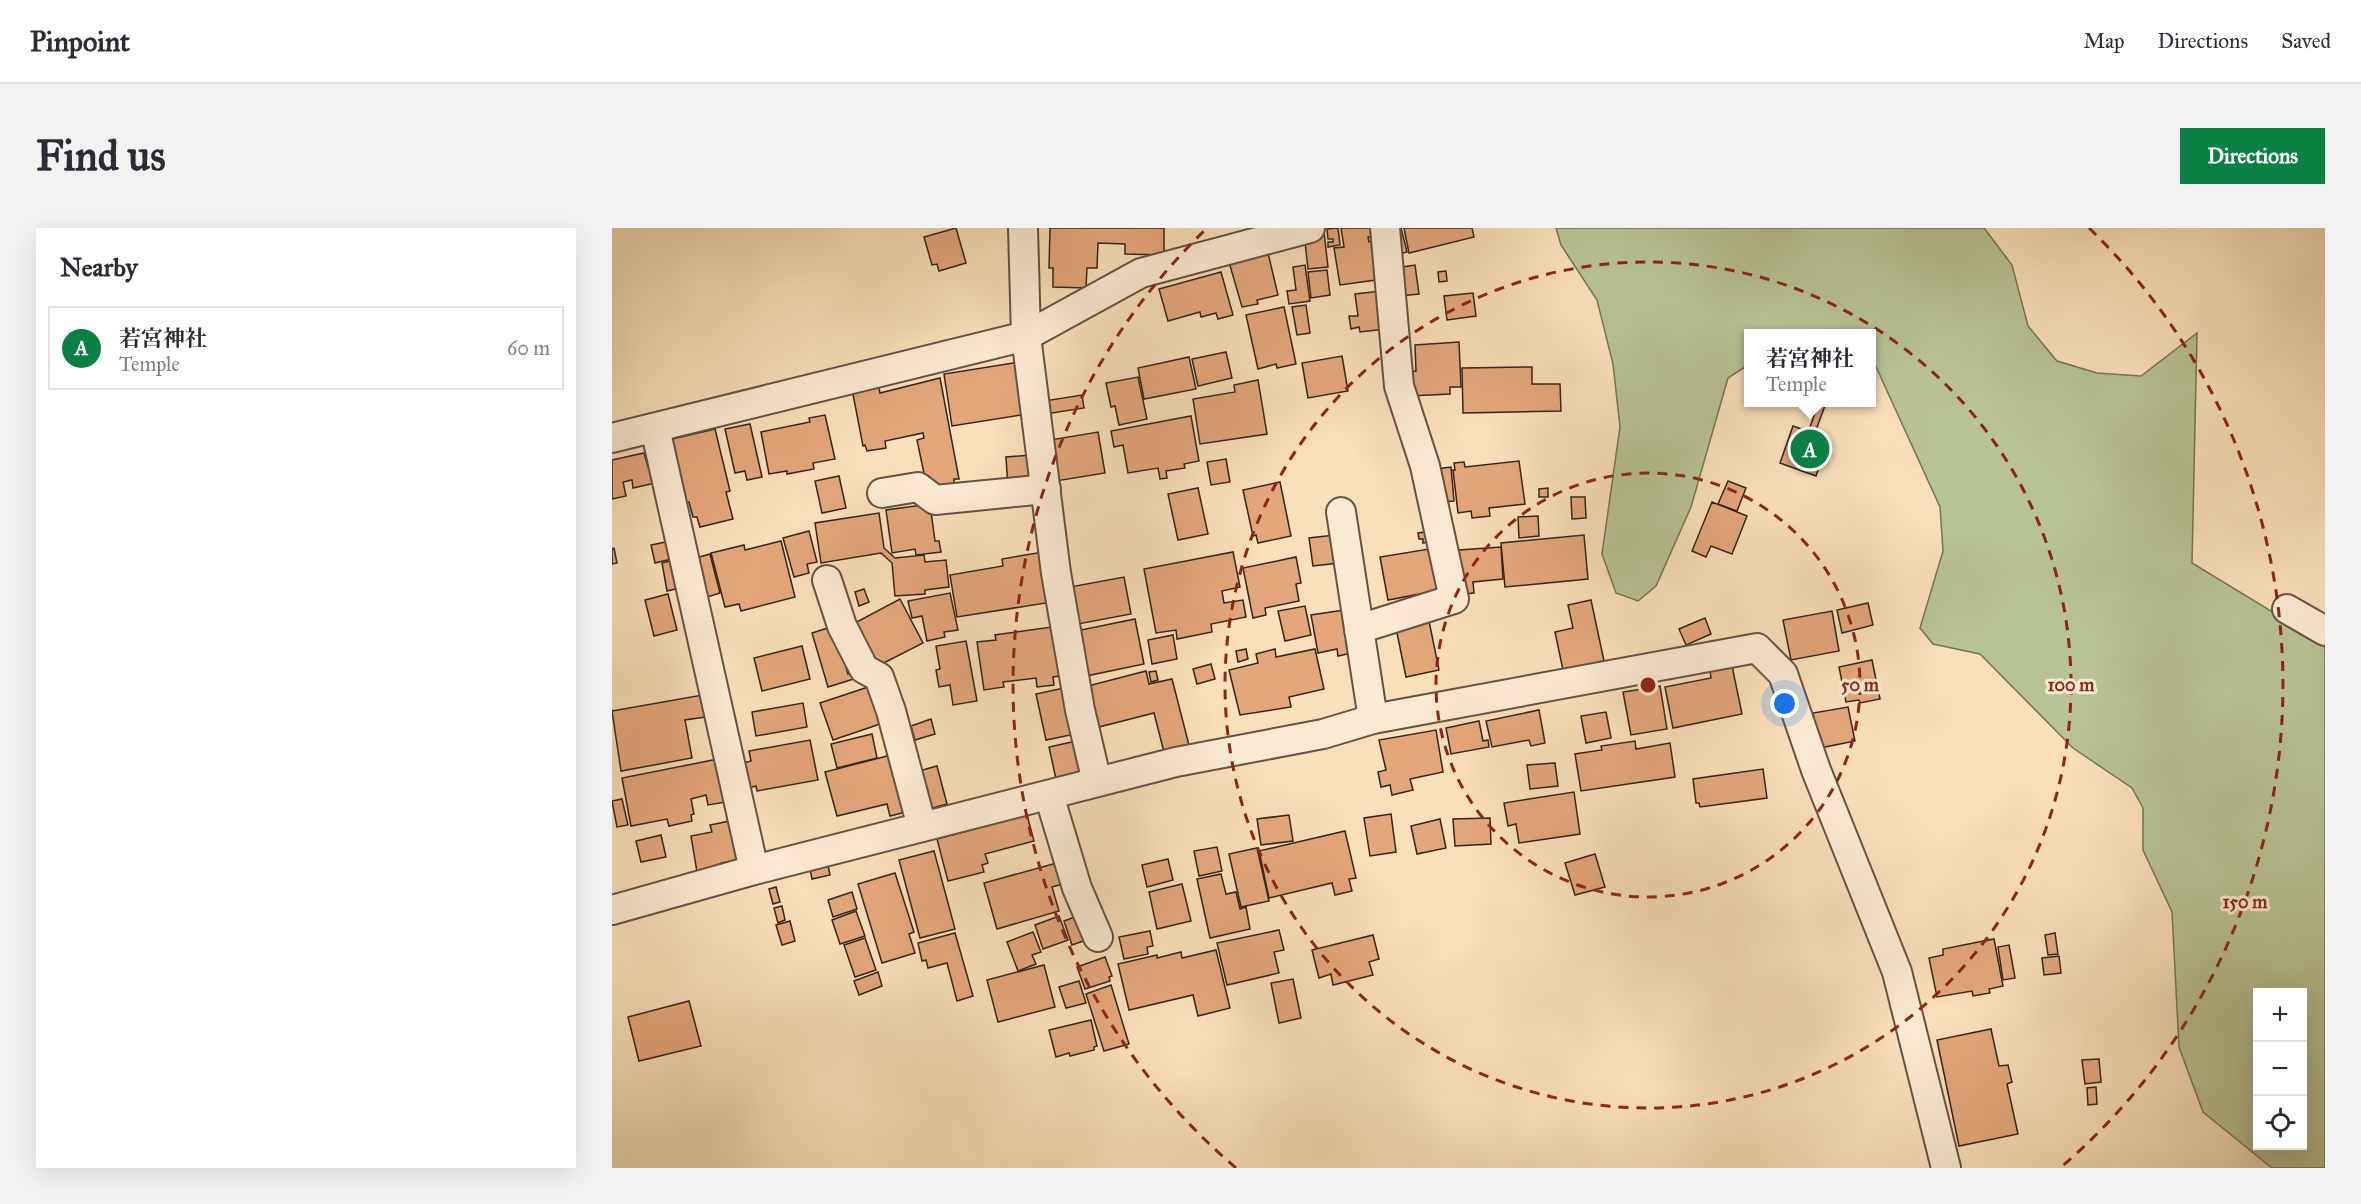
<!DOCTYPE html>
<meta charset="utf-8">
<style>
body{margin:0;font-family:"IM FELL Great Primer","Noto Serif JP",serif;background:#f2f2f3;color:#2b2b33}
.controls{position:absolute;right:18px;bottom:18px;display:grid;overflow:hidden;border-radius:0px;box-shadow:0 6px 24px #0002}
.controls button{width:54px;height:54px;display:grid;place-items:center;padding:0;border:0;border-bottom:2px solid #e1e1e2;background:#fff;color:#2b2b33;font:30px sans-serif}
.you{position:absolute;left:1173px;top:476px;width:21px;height:21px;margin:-15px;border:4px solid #fff;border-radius:50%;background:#1a73e8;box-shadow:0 0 0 9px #1a73e833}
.badge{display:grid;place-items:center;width:39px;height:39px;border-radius:50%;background:#0b8043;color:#fff;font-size:20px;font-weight:700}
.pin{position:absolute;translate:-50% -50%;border:3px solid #fff;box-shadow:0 2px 6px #0006}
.popup{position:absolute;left:1132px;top:101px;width:132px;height:78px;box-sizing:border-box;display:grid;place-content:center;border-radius:0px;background:#fff;filter:drop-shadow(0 2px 4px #0005);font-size:20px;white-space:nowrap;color:#7c7c81}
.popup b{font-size:22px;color:#2b2b33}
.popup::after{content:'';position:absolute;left:50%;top:100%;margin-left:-12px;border:12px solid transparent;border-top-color:#fff}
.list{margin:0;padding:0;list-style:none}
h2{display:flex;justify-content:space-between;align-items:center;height:78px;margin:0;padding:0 24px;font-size:26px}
h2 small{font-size:20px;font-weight:400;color:#7c7c81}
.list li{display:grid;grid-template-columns:39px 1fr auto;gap:18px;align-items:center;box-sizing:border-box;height:84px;margin:0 12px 12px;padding:0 12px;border:2px solid #e1e1e2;border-radius:0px}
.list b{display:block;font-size:22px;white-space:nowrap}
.list p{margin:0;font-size:20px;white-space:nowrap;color:#7c7c81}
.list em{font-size:20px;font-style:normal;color:#7c7c81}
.icon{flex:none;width:33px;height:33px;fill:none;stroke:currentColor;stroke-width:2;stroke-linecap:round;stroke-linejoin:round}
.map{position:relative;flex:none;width:1713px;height:940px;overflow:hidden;border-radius:0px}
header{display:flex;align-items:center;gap:36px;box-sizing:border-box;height:84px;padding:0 30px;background:#fff;border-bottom:2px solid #e1e1e2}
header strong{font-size:28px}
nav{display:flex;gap:33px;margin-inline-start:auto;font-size:21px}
.intro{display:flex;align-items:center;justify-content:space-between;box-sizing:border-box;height:144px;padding:0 36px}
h1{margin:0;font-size:42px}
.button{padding:15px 27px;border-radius:0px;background:#0b8043;color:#fff;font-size:21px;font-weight:700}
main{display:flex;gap:36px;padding:0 36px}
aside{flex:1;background:#fff;border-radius:0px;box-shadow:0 6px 24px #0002}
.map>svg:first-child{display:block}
.green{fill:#b8c395;stroke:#767458;stroke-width:1.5;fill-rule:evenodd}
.building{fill:#e4a77c;stroke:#34241a;stroke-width:1.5}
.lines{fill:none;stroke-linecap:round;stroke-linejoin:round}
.minor-casing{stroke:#655342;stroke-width:32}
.minor{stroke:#fbead2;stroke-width:28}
.ring{fill:none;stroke:#8f2418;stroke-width:3;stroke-dasharray:10 8}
.centre{fill:#8f2418;stroke:#fbead2;stroke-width:3}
.ring-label{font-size:18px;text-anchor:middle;font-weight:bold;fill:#8f2418;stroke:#fbead2;stroke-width:6;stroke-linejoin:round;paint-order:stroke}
</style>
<header>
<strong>Pinpoint</strong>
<nav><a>Map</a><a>Directions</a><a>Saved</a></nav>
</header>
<div class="intro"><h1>Find us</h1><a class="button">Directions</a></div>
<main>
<aside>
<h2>Nearby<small></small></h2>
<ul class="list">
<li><span class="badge">A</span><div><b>若宮神社</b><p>Temple</p></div><em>60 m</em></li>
</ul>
</aside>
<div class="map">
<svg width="1713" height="940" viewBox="0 0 1713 940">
<rect width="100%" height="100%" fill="#f9dfba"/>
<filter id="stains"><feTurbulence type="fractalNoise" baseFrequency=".00333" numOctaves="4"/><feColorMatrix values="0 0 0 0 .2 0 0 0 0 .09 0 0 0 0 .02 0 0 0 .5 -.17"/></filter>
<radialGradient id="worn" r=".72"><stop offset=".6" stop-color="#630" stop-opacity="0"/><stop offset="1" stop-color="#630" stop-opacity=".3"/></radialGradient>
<path class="green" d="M944,0H1372L1400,37L1416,98L1445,133L1485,145L1529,148L1585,105L1580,335L1713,416V940H1660L1591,884L1567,819L1560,684L1531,622V580L1520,560L1461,520L1368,426L1321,416L1308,400L1331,323L1328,279L1260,130V106H1136V137L1116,150L1079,279L1044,358L1026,373L1004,365L990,326L1008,199L1001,136L985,72L949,17ZM1646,764H1690V918H1646Z"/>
<g class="building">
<path d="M344,0L354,35L327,43L325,36L320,37L312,9Z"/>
<path d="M438,0H552V27L513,26V16L486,15L485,40H475L474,60L441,59V40H437Z"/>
<path d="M726,0L728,17L716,19V14H721V11H716L715,1Z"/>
<path d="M729,0H761L762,8L756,9L757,14L765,13L771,51L728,57L722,20L732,19Z"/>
<path d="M776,0H789L795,24L783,27Z"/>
<path d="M792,0H860L862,9L797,25Z"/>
<path d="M712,4L716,39L696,41L693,14L705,12L704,5Z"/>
<path d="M656,25L666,67L645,72L646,76L630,79L617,34Z"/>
<path d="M693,37L698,73L677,76L675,63L684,62L681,39Z"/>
<path d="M803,37L807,66L788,68L784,40Z"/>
<path d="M715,42L718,67L699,70L696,44Z"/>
<path d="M834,43L835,53L827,54L826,44Z"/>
<path d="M609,44L621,87L606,91L604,85L589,89L588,84L556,93L547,61Z"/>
<path d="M769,63L773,101L748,104L747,99L739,101L737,88H746L743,66Z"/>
<path d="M861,65L864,88L835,92L832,68Z"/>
<path d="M694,77L698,105L685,107L680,79Z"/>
<path d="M672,79L684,136L665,140L664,136L646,141L634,87Z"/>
<path d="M847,114L849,159H838V166L797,168L796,144L804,143L803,117Z"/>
<path d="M614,124L620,150L586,158L580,131Z"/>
<path d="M730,128L736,163L696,170L690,135Z"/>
<path d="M577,129L584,161L532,171L526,140Z"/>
<path d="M407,134L415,186L340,198L332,146Z"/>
<path d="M920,139V156H948L949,183L851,185L850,140Z"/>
<path d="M526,149L535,191L507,197L503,178L499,179L494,155Z"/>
<path d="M328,150L347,251H342V255L315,260L305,212L312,210L311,205L273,213L274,220L255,223L253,217L251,218L240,161L266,155L268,165Z"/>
<path d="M646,152L655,206L588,216L581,171L623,164L622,157Z"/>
<path d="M470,167L472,180L434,186L432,173Z"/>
<path d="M1207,174H1221L1220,178L1214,175L1204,202L1198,199Z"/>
<path d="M213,187L223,231L201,235L202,241L175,246V243L157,246L149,204L198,194L197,190Z"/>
<path d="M579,188L587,233L572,236L573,240L554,243L555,250L548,251L546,240L516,245L511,217L502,219L499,203Z"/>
<path d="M138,196L150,249L135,252L133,243L123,245L113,201Z"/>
<path d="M1181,198L1217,211L1204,248L1168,235Z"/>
<path d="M103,201L118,263L114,264L121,291L88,299L85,289H81L77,274L72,275L56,212Z"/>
<path d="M486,204L493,245L444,253L438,212Z"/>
<path d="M32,225L36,239L45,237L48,254L21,260L20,252L11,254L14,268L0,271V232Z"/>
<path d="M420,227L423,258L396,260L394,229Z"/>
<path d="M614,231L618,254L599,257L595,234Z"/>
<path d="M907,233L913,276L877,280L878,288L860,290L859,283L846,285L841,242H843L842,235L852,234L853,239Z"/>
<path d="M839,239L842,273L828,274L824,241Z"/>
<path d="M227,248L234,280L210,285L203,253Z"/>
<path d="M1116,253L1134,260L1125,283L1106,276Z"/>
<path d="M668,254L679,308L646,315L644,307L641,308L631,262Z"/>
<path d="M586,260L596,306L566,312L556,266Z"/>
<path d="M936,260V269H927V261Z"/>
<path d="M959,269H973L974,290L960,291Z"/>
<path d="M1100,274L1135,288L1120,326L1099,318L1094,329L1080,323Z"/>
<path d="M318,276L323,313H327L329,324L304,327L303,321L280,325L274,282Z"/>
<path d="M267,285L272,320L283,330L312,327L313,334L334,332L337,359L313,362V366L283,368L280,335L269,325L209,335L203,295Z"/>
<path d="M926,288L927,308L907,310L906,289Z"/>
<path d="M197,303L205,334L195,336L197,345L182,349L171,310Z"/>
<path d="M820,303L822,313L811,315V311H807L806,305Z"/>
<path d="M723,307L727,335L701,338L697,310Z"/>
<path d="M972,307L976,351L893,359L889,315Z"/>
<path d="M68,311L72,328L43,335L39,317Z"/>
<path d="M169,313L183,369L129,383L127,376L113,379L99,325L132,317L133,322Z"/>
<path d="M889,319L891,351L861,354L862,365L852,366L847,322Z"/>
<path d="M2,320L5,335L0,336V321Z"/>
<path d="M823,320L832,369L809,373L808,366L776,372L768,329Z"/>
<path d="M431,324L440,374L345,389L338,347L391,338L390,331Z"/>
<path d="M621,324L628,359L610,363L612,375L631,372L634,389L599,396L600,404L565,411L564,402L544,405L532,341Z"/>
<path d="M98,326L108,365L92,370L84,330Z"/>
<path d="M73,329L80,357L55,363L50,335Z"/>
<path d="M684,329L689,355L684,356L687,373L653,380L654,387L641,390L631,340Z"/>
<path d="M512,349L519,386L466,396L458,359Z"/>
<path d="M252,361L257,374L247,378L243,364Z"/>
<path d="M338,365L346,402L332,404L333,409L315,413L310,388L300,390L296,373Z"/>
<path d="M56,366L65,402L42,408L33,372Z"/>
<path d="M288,371L311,415L262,440L239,397Z"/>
<path d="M979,372L992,433L951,442L943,404L961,400L956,377Z"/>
<path d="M1256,375L1261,397L1230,405L1225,382Z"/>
<path d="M693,378L699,407L673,413L666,383Z"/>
<path d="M732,382L740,425L726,428L725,421L706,425L699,387Z"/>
<path d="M1220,383L1227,423L1179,432L1171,392Z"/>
<path d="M1093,390L1099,406L1074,417L1067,401Z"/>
<path d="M523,391L532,436L474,448L464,403Z"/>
<path d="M817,393L827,442L794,449L784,400Z"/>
<path d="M222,398L236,446L243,444L245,450L216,459L200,405Z"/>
<path d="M447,398L454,447L441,449L442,457L425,459L424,450L391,454L392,459L372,462L365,414L384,412L383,407Z"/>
<path d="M561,407L565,431L540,436L536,412Z"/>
<path d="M354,413L365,473L341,477L338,457L327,459L324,442L328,441L324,418Z"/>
<path d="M190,418L198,451L150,463L142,430Z"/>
<path d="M634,421L636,431L626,434L624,423Z"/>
<path d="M663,421L664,429L703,421L712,461L677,469L679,479L628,487L617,442L646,435L644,426Z"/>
<path d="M1260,432L1268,471L1248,475L1247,472L1234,474L1227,439Z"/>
<path d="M599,436L603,451L585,456L581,441Z"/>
<path d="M1120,438L1130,486L1061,500L1053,459L1099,450L1098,443Z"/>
<path d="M534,443L537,456L560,451L578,521L553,528L542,485L483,500L472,459Z"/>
<path d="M544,443L546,452L539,454L537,444Z"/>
<path d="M262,457L274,494L221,512L208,475Z"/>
<path d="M1048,458L1055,501L1019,507L1011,464Z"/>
<path d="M457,459L468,505L434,512L424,466Z"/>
<path d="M96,466L100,488L73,492L80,530L9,543L0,483Z"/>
<path d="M191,475L195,499L144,508L140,484Z"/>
<path d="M1236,479L1243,513L1208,520L1201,485Z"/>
<path d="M927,482L933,515L919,518L917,512L880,519L874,493Z"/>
<path d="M994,484L999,510L974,515L969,488Z"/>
<path d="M319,491L323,506L303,512L299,498Z"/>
<path d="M867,493L871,513L876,512L877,519L839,526L834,500Z"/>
<path d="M824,502L831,544L798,551L801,562L780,567L778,557L769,559L766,544L774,542L767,512Z"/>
<path d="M260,506L265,530L225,540L219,516Z"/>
<path d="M198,512L206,552L145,563L144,558L136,560L131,535L139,533L137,523Z"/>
<path d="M469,512L473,534L466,546L444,551L437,519Z"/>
<path d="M1023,513L1024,521L1058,515L1063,549L969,563L963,526L990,522L989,518Z"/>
<path d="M287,525L302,582L278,588L275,576L225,588L213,544Z"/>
<path d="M106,531L114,574L96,577L94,567L79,571L82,586L79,587L80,593L57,598L55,591L19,598L10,550Z"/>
<path d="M943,535L946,558L918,561L915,537Z"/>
<path d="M325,538L335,576L310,583L300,545Z"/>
<path d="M1151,541L1155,570L1088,579L1087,575H1084L1081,551Z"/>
<path d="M962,564L968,606L907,615L904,596L896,598L892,575Z"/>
<path d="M10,571L16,597L5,599L0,573Z"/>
<path d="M779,586L784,624L758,628L752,590Z"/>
<path d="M415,587L422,613L373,626L376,635L370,637L372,644L336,653L325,611Z"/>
<path d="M677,587L681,613L649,617L645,591Z"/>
<path d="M878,590L879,616L843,618L841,591Z"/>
<path d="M828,591L834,620L805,626L799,598Z"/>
<path d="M118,593L126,632L109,635L110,640L85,644L79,608L100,604L98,597Z"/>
<path d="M733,603L744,650L737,651L740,663L723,667L720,655L657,670L647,623Z"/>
<path d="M49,607L54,629L29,634L24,613Z"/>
<path d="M605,619L610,643L587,648L582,623Z"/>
<path d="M645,620L657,673L629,679L617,626Z"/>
<path d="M322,623L343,701L308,710L287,632Z"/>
<path d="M983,626L993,659L963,667L953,635Z"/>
<path d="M556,631L561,652L535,659L530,637Z"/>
<path d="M452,633L458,654L440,659L447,683L385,701L372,655Z"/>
<path d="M216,637L218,647L200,651L198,641Z"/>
<path d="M283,645L302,704L297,706L303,725L270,735L246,656Z"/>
<path d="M609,646L614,666L624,664L628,681L634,679L638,701L598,710L585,651Z"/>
<path d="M570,656L579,693L545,701L537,664Z"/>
<path d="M164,659L168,674L161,676L157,661Z"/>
<path d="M240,664L245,681L221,689L216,672Z"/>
<path d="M170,678L173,692L166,695L162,680Z"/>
<path d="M244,683L253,708L228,716L220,692Z"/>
<path d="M471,686L480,710L460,717L452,693Z"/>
<path d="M447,688L456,712L431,721L423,697Z"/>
<path d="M178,693L183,713L170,717L164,697Z"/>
<path d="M667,702L672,722L662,724L667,745L615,757L605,715Z"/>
<path d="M538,703L541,718L535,719L536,726L512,731L507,709Z"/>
<path d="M421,704L429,724L420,727L424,736L406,743L395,714Z"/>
<path d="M343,705L361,768L345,773L335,735L316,740L314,732L310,733L306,715Z"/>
<path d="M1443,705L1446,726L1436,727L1433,707Z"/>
<path d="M761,707L767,731L757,734L761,747L721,757L719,746L707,750L700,722Z"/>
<path d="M253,710L264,742L243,749L232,717Z"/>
<path d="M1382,711L1391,758L1377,761L1378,765L1361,768L1360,763L1325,769L1317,730L1331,727V721Z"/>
<path d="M1397,717L1403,750L1391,752L1386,719Z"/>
<path d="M604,722L618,780L586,788L581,767L517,782L506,736L545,727V730L569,724L570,730Z"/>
<path d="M1447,728L1449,745L1432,747L1430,730Z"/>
<path d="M493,729L500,748L497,749L498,753L473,761L465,739Z"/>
<path d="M432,737L443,779L386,794L375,752Z"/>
<path d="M266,744L270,758L247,767L242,753Z"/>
<path d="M681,751L689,790L667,795L659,755Z"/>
<path d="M467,753L474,775L454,780L447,759Z"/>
<path d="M499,757L517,816L492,823L474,766Z"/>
<path d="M77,773L89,818L27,833L16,789Z"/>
<path d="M479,792L485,818L482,819V822L458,828L457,825L444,829L437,802Z"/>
<path d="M1379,801L1387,838L1396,837L1400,854L1395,856L1406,906L1347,918L1325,812Z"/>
<path d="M1487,831L1489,854L1473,856L1470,832Z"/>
<path d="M1484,859L1485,876L1476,877L1475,860Z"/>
</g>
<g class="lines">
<g class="minor-casing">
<g id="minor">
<path d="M411,0L414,108L444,345L468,482L485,554"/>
<path d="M43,200L142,642"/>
<path d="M0,210L414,108L529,45L698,0"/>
<path d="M270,265L306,259L323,272L434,261"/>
<path d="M729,284L761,491"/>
<path d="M215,352L230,398L252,441L267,449L279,483L310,599"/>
<path d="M1675,381L1713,403"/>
<path d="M747,401L842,371L813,238L787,158L773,0"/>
<path d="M437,567L465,660L486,709"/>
<path d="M0,682L142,642L564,534L711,506L761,491L1145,420L1171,446L1204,542L1285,744L1334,940"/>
</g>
</g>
<use href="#minor" class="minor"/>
</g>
<g class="ring">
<circle cx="1036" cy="457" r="212"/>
<circle cx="1036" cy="457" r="423"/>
<path d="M624 940A635 635 0 0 1 595 0M1477 0A635 635 0 0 1 1448 940"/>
</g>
<circle cx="1036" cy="457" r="9" class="centre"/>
<g class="ring-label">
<text x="1248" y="463">50 m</text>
<text x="1459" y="463">100 m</text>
<text x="1633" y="680">150 m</text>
</g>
<rect width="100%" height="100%" filter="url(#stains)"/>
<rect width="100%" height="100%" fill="url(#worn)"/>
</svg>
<div class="controls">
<button>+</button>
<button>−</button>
<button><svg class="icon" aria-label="locate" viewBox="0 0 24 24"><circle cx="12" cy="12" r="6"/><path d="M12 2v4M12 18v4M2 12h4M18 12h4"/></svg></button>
</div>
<div class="you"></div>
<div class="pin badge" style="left:1198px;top:221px">A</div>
<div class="popup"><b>若宮神社</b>Temple</div>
</div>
</main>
